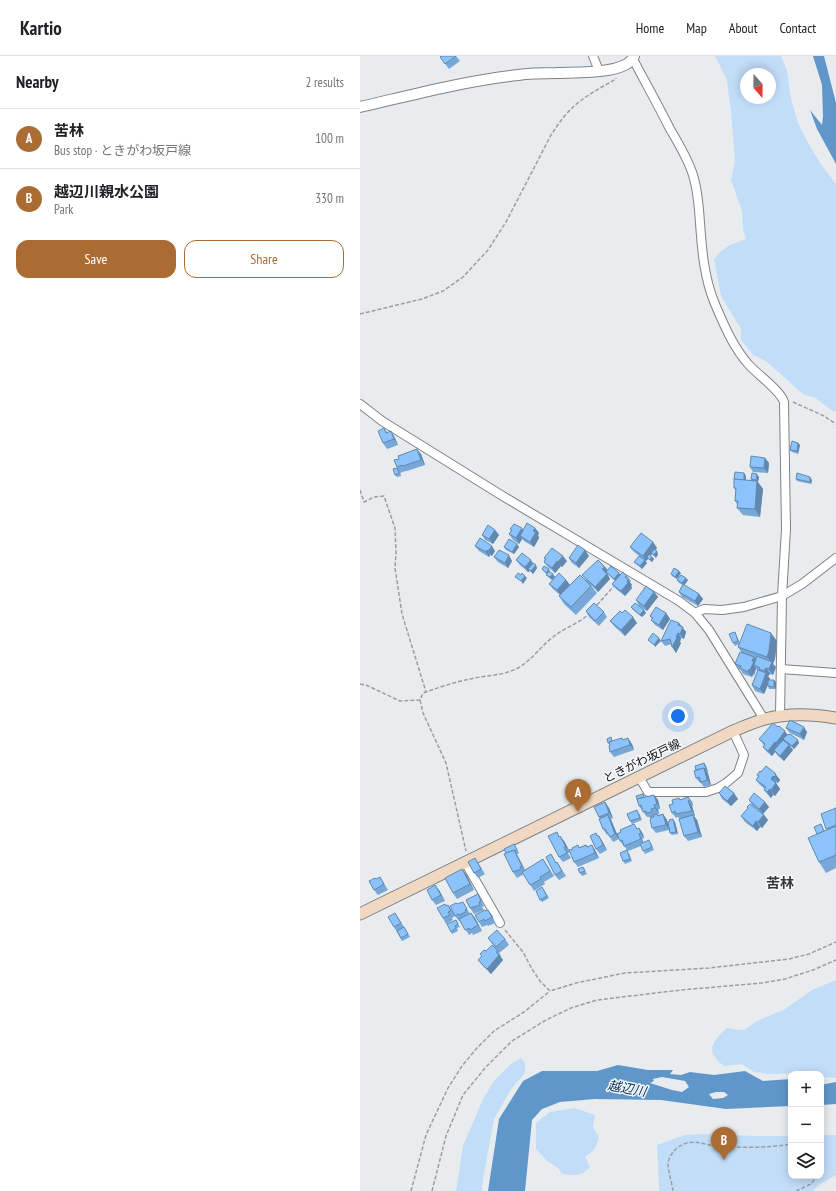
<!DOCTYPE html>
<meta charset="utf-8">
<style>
body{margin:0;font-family:"PT Sans Narrow","Noto Sans JP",sans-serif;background:#f6f6f6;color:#202124}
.controls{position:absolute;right:12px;bottom:12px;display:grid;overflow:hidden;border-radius:8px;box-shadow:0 2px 10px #0003}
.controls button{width:36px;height:36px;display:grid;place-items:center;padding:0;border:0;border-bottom:1px solid #e0e0e0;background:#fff;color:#202124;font:20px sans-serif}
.compass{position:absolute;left:380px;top:12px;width:36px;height:36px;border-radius:50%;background:#fff;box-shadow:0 2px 10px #0003;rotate:160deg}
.you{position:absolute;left:318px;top:660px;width:14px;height:14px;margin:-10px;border:3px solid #fff;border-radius:50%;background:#1a73e8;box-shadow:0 0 0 6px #1a73e833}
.badge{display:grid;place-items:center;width:26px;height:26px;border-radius:50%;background:#ab6c33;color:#fff;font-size:13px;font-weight:700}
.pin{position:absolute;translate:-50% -33px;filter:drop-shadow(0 1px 2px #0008)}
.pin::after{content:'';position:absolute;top:21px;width:14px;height:12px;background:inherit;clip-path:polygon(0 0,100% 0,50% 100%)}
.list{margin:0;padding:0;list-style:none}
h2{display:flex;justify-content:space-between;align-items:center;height:52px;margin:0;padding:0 16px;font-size:17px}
h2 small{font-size:13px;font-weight:400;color:#757577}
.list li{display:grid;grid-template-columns:26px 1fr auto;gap:12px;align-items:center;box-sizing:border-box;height:60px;padding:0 16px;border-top:1px solid #e0e0e0}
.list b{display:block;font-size:15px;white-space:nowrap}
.list p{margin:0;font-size:13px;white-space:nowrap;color:#757577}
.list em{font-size:13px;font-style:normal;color:#757577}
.actions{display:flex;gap:8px;padding:12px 16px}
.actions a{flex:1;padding:9px 0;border:1px solid #ab6c33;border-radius:12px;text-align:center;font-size:14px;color:#ab6c33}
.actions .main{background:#ab6c33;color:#fff}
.icon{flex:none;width:22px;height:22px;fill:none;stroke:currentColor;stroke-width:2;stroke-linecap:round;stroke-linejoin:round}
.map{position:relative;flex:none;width:476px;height:1135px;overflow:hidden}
header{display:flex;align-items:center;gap:24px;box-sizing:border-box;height:56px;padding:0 20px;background:#fff;border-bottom:1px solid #e0e0e0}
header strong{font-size:19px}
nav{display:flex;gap:22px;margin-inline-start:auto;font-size:14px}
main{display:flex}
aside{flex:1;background:#fff}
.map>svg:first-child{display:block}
.green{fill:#c2ddf8;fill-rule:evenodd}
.water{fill:#6097cb;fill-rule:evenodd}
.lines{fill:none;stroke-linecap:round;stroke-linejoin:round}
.minor-casing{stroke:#7f8285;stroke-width:10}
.tertiary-casing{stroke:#7f8285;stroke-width:12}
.secondary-casing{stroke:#7f8285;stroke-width:13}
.path{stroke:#9b9ea0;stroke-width:1.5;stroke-dasharray:4 2;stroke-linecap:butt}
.minor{stroke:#fff;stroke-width:8}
.tertiary{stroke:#fff;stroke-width:10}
.secondary{stroke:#f0d8c2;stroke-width:11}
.wall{fill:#78a8d7}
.shaded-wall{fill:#6188af}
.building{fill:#8bc3fa;stroke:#6188af}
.labels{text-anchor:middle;stroke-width:3;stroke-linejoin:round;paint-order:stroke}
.street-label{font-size:12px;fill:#0d0e0f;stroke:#f6f9fc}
.water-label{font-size:13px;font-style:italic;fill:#053053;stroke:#f6f9fc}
.quarter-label{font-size:14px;font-weight:bold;fill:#36393c;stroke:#f6f9fc}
</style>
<header>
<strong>Kartio</strong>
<nav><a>Home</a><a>Map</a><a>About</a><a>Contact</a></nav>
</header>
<main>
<aside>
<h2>Nearby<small>2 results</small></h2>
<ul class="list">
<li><span class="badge">A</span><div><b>苦林</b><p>Bus stop · ときがわ坂戸線</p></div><em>100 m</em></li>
<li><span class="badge">B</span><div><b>越辺川親水公園</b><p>Park</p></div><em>330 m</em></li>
</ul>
<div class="actions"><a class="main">Save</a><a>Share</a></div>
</aside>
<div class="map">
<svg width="476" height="1135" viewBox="0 0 476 1135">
<rect width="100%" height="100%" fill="#e8ecef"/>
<g class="green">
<path d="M355,0H421L427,15L431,43L438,67L447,85L460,107L476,128V355L474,356L454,341L444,339L406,305L393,299L381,284V273L361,240L354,203L361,195L370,189L386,183L383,174L382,155L371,124L375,105L371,56L367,24ZM386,18H410V42H386Z"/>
<path d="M476,924V1022L461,1021V1018H451L447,1017L409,1018L394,1016L382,1008L364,1010C361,1007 357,1005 355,1001C346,991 360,978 367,972L378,974L386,973L395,966L425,953L452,934Z"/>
<path d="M161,1002L165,1007V1017L152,1032L134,1063L123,1123L122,1135H96L103,1090L123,1043L134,1025L151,1008Z"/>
<path d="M215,1052L235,1059L233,1071L239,1082L234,1094L225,1101L230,1111C222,1120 214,1120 202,1118L198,1112L187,1105L176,1093V1067L190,1056Z"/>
<path d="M344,1078L396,1080H431V1120H461V1079H476V1119L460,1128L453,1135H299V1131L297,1089L325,1079Z"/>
</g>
<g class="water">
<path d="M453,0H464L476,47V108L457,73L450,54L462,69L463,60L462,29Z"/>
<path d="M258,1009L288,1014H313L310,1018L321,1019L330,1016L354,1019L385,1015L403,1025L431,1023V1050L366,1053L301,1044L235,1043L200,1046L182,1053L172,1064L165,1135H128L139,1063L163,1025L182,1015H237ZM302,1021L325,1025L329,1031L322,1036L312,1034L290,1027L294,1025L293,1023ZM356,1036H364L368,1039L363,1042L353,1043L349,1038Z"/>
<path d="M476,1026V1048L461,1049V1029Z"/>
</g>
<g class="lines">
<g class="minor-casing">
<g id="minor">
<path d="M233,0L239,15"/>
<path d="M273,3C285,26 298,49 310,73C319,88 328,103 333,119C338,135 339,151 340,167C342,194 344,222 355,248C364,269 373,291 389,309C398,319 420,334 424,346L426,473L422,540L420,660"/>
<path d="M0,348L22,365L141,439L319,545L335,557L349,574L404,663"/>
<path d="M335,557L344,553L362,554L384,551L422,540L442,528L476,502"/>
<path d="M421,613L476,617"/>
<path d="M279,721L288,736H346L358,732L366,727L378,717L384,699L373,675"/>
<path d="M105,806L140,867"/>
</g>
</g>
<g class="tertiary-casing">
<path id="tertiary" d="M0,51C52,39 104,25 158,19C171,17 184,17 197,17C214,16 267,19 274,0"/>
</g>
<g class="secondary-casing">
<path id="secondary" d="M0,858L373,675C383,671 394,666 405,663C427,657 453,658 476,662"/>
</g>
<g class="path">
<path d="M0,258L62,243L83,235L103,221L128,194L146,166L191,79C197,70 203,61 211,53C223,41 240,32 256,23V22"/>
<path d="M433,346L464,360L476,368"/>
<path d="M0,434L4,446L14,441L24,440L35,472L36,496L35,512L42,558L66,636"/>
<path d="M237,549L254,530"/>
<path d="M0,628L6,629L40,645L60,644L63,637L66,636C80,631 95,626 110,623C126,619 143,620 158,612C172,604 180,591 193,581C204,572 218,568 229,558"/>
<path d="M60,644L63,657L86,707L106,795"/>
<path d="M145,874L163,896L172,913L180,925L190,935L216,927L265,917L349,912L429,903L449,898L476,886"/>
<path d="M51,1135L66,1079L88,1032L102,1010L116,993L134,975L164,956L190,935"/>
<path d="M72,1135L86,1080L103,1039L125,1012L152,985L186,964L211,952L237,944L321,934L402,927L425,923L453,914L476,904"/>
<path d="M313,1135C312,1127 308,1115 308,1108C309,1098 318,1089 327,1087C337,1084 348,1090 358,1090C382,1092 407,1092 431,1088"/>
<path d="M436,1135L451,1128L457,1120"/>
</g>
<use href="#minor" class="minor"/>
<use href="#tertiary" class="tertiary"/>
<use href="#secondary" class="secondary"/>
</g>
<g class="wall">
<path d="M96,0L100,5L89,13L80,1Z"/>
<path d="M24,372L27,376L34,380L38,389L27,393L23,387Z"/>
<path d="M438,387L440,389L438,398L432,396L430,394Z"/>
<path d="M61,398L65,409L47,415H46L40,417V415L41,420L37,421L35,419L37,411Z"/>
<path d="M405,402L409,407L408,417L393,416L390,411Z"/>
<path d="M384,417L386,420V424L392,425L391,423L399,421L398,426L403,433L400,461L383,459L377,452V448L375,445L376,435L374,432Z"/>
<path d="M436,423L452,424L451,428L437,425Z"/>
<path d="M162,472L163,475L175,472L179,477L178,479L179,482L174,491L164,485L162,483L159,488L153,484L149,478L151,475L150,473Z"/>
<path d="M135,474L139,479L133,488L125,484L122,479Z"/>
<path d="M293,486L297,492L295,494L298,498L296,502L292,498L291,499L294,503L292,506L288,503L286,505L274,496L270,491Z"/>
<path d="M115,490L135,495L132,500L130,499L129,501L119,495Z"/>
<path d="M144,491H159L154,498L146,494Z"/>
<path d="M229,500L219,512L212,507L209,502Z"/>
<path d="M134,501L152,505L148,512L138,506Z"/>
<path d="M184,502L207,505L202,511L201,510L195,517L188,511L184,506L185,504Z"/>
<path d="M156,504L173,508L177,512L173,518L170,515L168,516L160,509Z"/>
<path d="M274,506L287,507L282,513L276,508Z"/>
<path d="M245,511L248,514L267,520L271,525L270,526L272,529L271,530L272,532L265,540L256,533L252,528L255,525L247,517L250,523L238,536L229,527L237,537L216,559L204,548L199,540L200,539L193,533L189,528L206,524L210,529L226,524L222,519Z"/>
<path d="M182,513L190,516L195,521L192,524L188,521L187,518L184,516Z"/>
<path d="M321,517L317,523L312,520L311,518Z"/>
<path d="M317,524H328L324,529L339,538L343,543L338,550L322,541L319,536L323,529L319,527Z"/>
<path d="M294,536L298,541L287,555L279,550L276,544Z"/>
<path d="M271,551L284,554L286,557L282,561L273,554Z"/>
<path d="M226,555L244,556L247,561L239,570L229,561Z"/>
<path d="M262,557L277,567L265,580L254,570L250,565Z"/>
<path d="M306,557L310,563L303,574L295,569L291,564L292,563L290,560Z"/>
<path d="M319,567L326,576L324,583L321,582L320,586L321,587L316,597L312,588L305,590L301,585Z"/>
<path d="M376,578L380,587L417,585L415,603L413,608L416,611L413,619L410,618L408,620L410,623V624H414L416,626V633H409L408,630V629L404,638L395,635L392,629L398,615L396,613L394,619H393L392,621L383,618L381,614L379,613L375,608L382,597L378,591L379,588L375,590L373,587Z"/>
<path d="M426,672L447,676L444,684L430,677Z"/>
<path d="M427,678L439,687L434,693L429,689L433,694L424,705L418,700L415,696L412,700L407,696L403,691L404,689L399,683Z"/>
<path d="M253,684V685L263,684L272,688L274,694L254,701L250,696V689L248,687Z"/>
<path d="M344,707L346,710L348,716H347L351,729L344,731L341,727H340L336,722V714Z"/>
<path d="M401,716L419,722V723L420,724L418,727L416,726V727L420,733L415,740L413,739L411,742L408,739L404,734L405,733L400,729L396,724L398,720L397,719Z"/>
<path d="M359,737L378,743L371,750L362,743Z"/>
<path d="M294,739L298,744L300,753L298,754L299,758H297L298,759L303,758L307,764L309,773L315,766L318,778L312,779L310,777L309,774L296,777L292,772L291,762H290L289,761H287L279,750L285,741Z"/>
<path d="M328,741L332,746L333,750H332L335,760H334L337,764L342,781L328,785L324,780L320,763L318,761L316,762L312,757L313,748L319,742L320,744Z"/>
<path d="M389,744L405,746L409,751L403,758L392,749Z"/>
<path d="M245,746L249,752L253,762L251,763L259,783L253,786L248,778L247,779L243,773L239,761Z"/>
<path d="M387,751L404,759L408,764L402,772L400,771L397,775L385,766L381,760L388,752Z"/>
<path d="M476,752V812L466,817L459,806L457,778L461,768L464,775L467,774L466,773Z"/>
<path d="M279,757L282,764L272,768L270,765Z"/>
<path d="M279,772L283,778L284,782L282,783L284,787H291L294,794L285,798L281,790L268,795L260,785Z"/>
<path d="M236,777L238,780H239L242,785L247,794L240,798L236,793Z"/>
<path d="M200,780L204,785L210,796L208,797L211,802L203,806L199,801Z"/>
<path d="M154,788L159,797L157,798L165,814L187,809L194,820L184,826L185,828L174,835L164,818L157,822L153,816L146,797Z"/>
<path d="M226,789L228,791L235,794L239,802L218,811L214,806L220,791Z"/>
<path d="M269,797L272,805L265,808L263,805Z"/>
<path d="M115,802L125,818L118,822L114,817Z"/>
<path d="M197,806L206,820L199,824L195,819Z"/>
<path d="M223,811L227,818L222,820L220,817Z"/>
<path d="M106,818L114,834L97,843L93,837Z"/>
<path d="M20,821L28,834L18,839L14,834L16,823Z"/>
<path d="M182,831L189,842L182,846L180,844Z"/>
<path d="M79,834L85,845L76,849L72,844Z"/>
<path d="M118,838L124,850L122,851L124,854L114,858L110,852Z"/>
<path d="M103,846L110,858L115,862L122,875L113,879L112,877L109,879L99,864V865L95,860L97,848Z"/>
<path d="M88,849L95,860L92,862L93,864L86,868L83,862L86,850Z"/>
<path d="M126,855L132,859L135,867L128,870L127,869L122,871L119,866Z"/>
<path d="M35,857L46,874L50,881L42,885L34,871Z"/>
<path d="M96,864L100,871L97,872L98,875L92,878L91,876Z"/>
<path d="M128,882L145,883L149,889L139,897Z"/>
<path d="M126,895H138L141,900V901L143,904L131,918L122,909L118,904L122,900L120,898Z"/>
</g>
<g class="shaded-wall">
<path d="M31,375L34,380L38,389L34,383Z"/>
<path d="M438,387L440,389L438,398L437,395Z"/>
<path d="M57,393L61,398L65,409L61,404Z"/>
<path d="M405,402L409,407L408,417L404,412Z"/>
<path d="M384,417L386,420L385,430L383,427Z"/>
<path d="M397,418L399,421L398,426L396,424Z"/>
<path d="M450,421L452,424L451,428L450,426Z"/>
<path d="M397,425L403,433L400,461L395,453Z"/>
<path d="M162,472L165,478L160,480L162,483L159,488L156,482Z"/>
<path d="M175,472L179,477L178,479L179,482L174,491L170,486L173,475Z"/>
<path d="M135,474L139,479L133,488L129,483Z"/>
<path d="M293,486L297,492L288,502L287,501L288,503L286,505L283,500Z"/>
<path d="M157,488L159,491L154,498L152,496Z"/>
<path d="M132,490L135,495L132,500L128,495Z"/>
<path d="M127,494L130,499L129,501L126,496Z"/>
<path d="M225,494L229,500L219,512L216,507Z"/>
<path d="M297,495L298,498L296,502L294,499Z"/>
<path d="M149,499L152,505L148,512L145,507Z"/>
<path d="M203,500L207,505L202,511L198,506Z"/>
<path d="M292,501L294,503L292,506L290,504Z"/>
<path d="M171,504L174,509L168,513L170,515L168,516L165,511Z"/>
<path d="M285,504L287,507L282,513L280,510Z"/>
<path d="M197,505L201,510L195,517L192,512Z"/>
<path d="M176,509L177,512L173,518L171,515Z"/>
<path d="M245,511L249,516H246L250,523L238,536L235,531L242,513Z"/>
<path d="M189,513L190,516L188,519L186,517Z"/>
<path d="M319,515L321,517L317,523L315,521Z"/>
<path d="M259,517L261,519L256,525L254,523Z"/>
<path d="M193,518L195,521L192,524L190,521Z"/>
<path d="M165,520L167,522L163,528L161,525Z"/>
<path d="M326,522L328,524L324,530L322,527Z"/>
<path d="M206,524L210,529L201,540L197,534Z"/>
<path d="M268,524L272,529L271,530L272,532L265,540L261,535Z"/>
<path d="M294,536L298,541L287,555L284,550Z"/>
<path d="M339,538L343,543L338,550L335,545Z"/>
<path d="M284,554L286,557L282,561L280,559Z"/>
<path d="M306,557L310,563L303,574L299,569Z"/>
<path d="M273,561L277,567L265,580L261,574Z"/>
<path d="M319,567L326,576L324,583L320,578L318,569Z"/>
<path d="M318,577L321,582L320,586L321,587L316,597L312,591Z"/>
<path d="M411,577L417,585L415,603L413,608L416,611L413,619L409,613L412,607L407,601Z"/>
<path d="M299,582L301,585L295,591L294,589Z"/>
<path d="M394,601L398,606L394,609L396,613L394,619L390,614Z"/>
<path d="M406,612L410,618L408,620L410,623L404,638L400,633L406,618L404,615Z"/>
<path d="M389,613L393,619L392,621L388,616Z"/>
<path d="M414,624L416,626V633L414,631Z"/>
<path d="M444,671L447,676L444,684L440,678Z"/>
<path d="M425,675L428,680L423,683L425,685L420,693L416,687Z"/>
<path d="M268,682L272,688L274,694L270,689Z"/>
<path d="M438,684L439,687L434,693L432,690Z"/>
<path d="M415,686L419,692L414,694L415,696L412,700L408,695Z"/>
<path d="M429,689L433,694L424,705L420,700Z"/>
<path d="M344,707L346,710L348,716L346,713Z"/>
<path d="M344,712L348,717L351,729L347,724Z"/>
<path d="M415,717L420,724L418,727L414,721L415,718Z"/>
<path d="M413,720L416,726L414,728L411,723Z"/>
<path d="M416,727L420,733L415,740L411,734Z"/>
<path d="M410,733L413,739L411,742L407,736Z"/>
<path d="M374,737L378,743L371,750L367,745Z"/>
<path d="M294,739L298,744L300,753L297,748Z"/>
<path d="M328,741L332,746L333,750L330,744Z"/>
<path d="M328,745L332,750L335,760L332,755Z"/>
<path d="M245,746L249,752L253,762L249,757Z"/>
<path d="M405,746L409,751L403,758L399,753Z"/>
<path d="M294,749L298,754L299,758L295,752Z"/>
<path d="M303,758L307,764L309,774L306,769Z"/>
<path d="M248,759L251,764L259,783L255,778Z"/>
<path d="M333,759L337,764L342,781L338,776Z"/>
<path d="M404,759L408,764L402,772L398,766Z"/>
<path d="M313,763L315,766L318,778L316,776Z"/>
<path d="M396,765L400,771L397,775L393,770Z"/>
<path d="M279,772L283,778L284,782L281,777Z"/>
<path d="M279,778L282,783L284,788L281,783Z"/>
<path d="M200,780L204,785L210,796L206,791Z"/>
<path d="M239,780L242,785L247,794L243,789Z"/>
<path d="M232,789L235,794L239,802L235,797Z"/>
<path d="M154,794L157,799L166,816L162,810Z"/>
<path d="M102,813L106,818L114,834L110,828Z"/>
<path d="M75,829L79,834L85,845L81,839Z"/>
<path d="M128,854L132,859L135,867L132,861Z"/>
<path d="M111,857L115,862L122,875L118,869Z"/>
<path d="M139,899L143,904L131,918L127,913Z"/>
</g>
<g class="building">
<path d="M81,0H96L85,8L80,1Z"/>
<path d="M24,372L26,377L31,375L34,383L23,387L18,375Z"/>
<path d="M432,385L438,387L437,395L430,394Z"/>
<path d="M57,393L61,404L43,410L42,409L37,411L34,404L39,403L38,400Z"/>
<path d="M391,400L405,402L404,412L390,411Z"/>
<path d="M37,412L39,417L35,419L33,413Z"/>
<path d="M375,416L384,417V424L374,423Z"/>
<path d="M392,417L397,418L396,424L391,423Z"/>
<path d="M437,417L450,421V426L436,423Z"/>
<path d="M374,423L397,425L395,453L377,452L378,445H375L376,432H374Z"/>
<path d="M167,467L175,472L173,475L176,476L170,486L160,480Z"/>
<path d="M154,468L162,472L156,482L149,478L152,474L150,473Z"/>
<path d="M128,469L135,474L129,483L122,479Z"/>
<path d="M281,477L293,486L283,500L270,491Z"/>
<path d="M120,482L132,490L128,495L127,494L126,496L115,490Z"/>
<path d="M149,483L157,488L152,496L144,491Z"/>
<path d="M218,489L225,494L216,507L209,502Z"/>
<path d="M192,492L203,500L198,506L197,505L192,512L184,506L186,503L184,502Z"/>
<path d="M294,493L297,495L294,499L291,497Z"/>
<path d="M139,494L149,499L145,507L134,501Z"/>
<path d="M162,497L171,504L165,511L156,504Z"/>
<path d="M289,498L292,501L290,504L287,501Z"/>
<path d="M279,500L285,504L280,510L274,506Z"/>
<path d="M238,504L245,511L242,513L247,518L235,531L222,519Z"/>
<path d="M173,507L176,509L171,515L168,513Z"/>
<path d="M184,510L189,513L186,517L182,513Z"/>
<path d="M251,510L259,517L254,523L246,516Z"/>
<path d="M314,512L319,515L315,521L311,518Z"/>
<path d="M189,515L193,518L190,521L186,519Z"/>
<path d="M263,516L267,520L265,521L268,524L267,525L268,527L261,535L252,528Z"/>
<path d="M158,517L161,519L162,517L165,520L161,525L155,521Z"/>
<path d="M199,517L206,524L197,534L189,528Z"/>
<path d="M220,519L231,530L211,551L199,540Z"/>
<path d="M321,519L326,522L322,527L317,524Z"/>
<path d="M323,528L339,538L335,545L319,536Z"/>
<path d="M286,530L294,536L284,550L276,544Z"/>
<path d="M234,547L244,556L235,565L226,555Z"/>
<path d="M275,547L284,554L280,559L271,551Z"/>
<path d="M296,551L306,557L299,569L291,564L293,562L290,560Z"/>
<path d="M265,554L273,561L261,574L250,565L260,555L262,557Z"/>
<path d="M311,564L319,567L318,569L323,571L320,578L318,577L316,581L317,582L312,591L310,583L301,585Z"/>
<path d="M387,568L411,577L409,595L407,601L378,591Z"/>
<path d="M375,576L378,585L373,587L369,578Z"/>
<path d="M293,577L299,582L294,589L288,584Z"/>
<path d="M380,596L394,601L392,605H394L390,614L389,613L388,616L380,612L381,610L375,608Z"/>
<path d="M397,600L412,606L409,613L406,612L404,615L399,613L400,612L394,609Z"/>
<path d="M398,614L406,617L400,633L392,629Z"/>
<path d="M408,624H414V631L408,630Z"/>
<path d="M430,664L444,671L440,678L426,672Z"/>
<path d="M413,667L418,671L419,670L425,675L416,687L415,686L408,695L403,691L405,688L399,683Z"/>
<path d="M428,678L429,679L430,678L438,684L432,690L423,683Z"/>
<path d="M251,681L252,685L249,686L250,687H248L247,683Z"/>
<path d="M262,682L263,684L268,682L270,689L250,696L249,690L250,689L249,686Z"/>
<path d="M423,684L429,689L420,700L414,694Z"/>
<path d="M344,707L346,713L345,714L344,712L336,714L335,710Z"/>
<path d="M406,710L415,717V718L416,719L414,721L413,720L411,723L416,727L411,734L410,733L407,736L404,734L406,731L396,724L399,720L397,719L400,715L401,716Z"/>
<path d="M344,712L347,724L341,726L339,721L336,722L334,715Z"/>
<path d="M365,730L374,737L367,745L359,737Z"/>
<path d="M394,737L405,746L399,753L389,744Z"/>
<path d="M283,738L284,741L277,743L278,745L276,740Z"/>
<path d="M294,739L297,748L294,749L295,752L291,753L292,756L286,757V755L283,756L281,749L279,750L277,743Z"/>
<path d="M328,741L330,744L328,745L332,755L316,758L315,755L312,757L309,749L313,748L312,744L319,742L320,744Z"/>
<path d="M245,746L249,757L239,761L234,751Z"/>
<path d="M390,748L404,759L398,766L396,765L393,770L381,760L388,752L387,751Z"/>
<path d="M476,752V769L466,773L461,758Z"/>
<path d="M277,754L280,762L270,765L267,758Z"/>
<path d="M297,758L298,760L303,758L306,769L292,772L290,764L291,763V761H294L293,759Z"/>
<path d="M248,759L255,778L250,781L245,773H243L239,763Z"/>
<path d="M333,759L338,776L324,780L319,763Z"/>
<path d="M313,763L316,776L310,777L308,766L310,765L309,764Z"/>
<path d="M274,768L277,773L279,772L281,777L279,778L281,783L264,790L262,784L260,785L257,778L261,776L260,774Z"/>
<path d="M461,768L464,775L457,778L454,771Z"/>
<path d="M476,770V799L459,806L448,782Z"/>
<path d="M197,776L199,781L200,780L206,791H204L207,797L199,801L188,780Z"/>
<path d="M236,777L237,780H239L243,789L236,793L230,780Z"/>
<path d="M289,784L292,791L283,795L280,788Z"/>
<path d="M154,788L157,794L155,795L154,794L146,797L144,793Z"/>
<path d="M218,789L219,792L226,789L227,791L232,789L235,797L214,806L209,794L213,793L212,792Z"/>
<path d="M154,794L162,810L160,811L161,813L153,816L144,798Z"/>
<path d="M267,794L270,803L263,805L260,797Z"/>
<path d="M191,798L196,807L197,806L202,815L195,819L186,801Z"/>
<path d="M115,802L121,813L114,817L108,806Z"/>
<path d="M183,803L190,815L180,821L181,823L170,829L162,816Z"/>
<path d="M223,811L225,815L220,817L218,813Z"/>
<path d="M102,813L110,828L93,837L85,822Z"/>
<path d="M20,821L24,828L14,834L9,825L15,822L16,823Z"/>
<path d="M75,829L81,839L72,844L67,834Z"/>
<path d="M182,831L187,840L180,844L176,835Z"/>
<path d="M118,838L121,845L119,846L120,849L110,852L106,844Z"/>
<path d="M103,846L107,853L105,854L106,856L99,859L98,858L95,860L90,850L96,847L97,848Z"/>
<path d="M85,848L86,850L88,849L91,855L88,856L90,859L83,862L77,852Z"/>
<path d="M125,854L126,855L128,854L132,861L125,865L124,863L119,866L115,859Z"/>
<path d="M35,857L41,867L34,871L28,861Z"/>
<path d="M111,857L118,869L110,874L109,872L105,874L99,863Z"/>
<path d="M96,864L98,868L95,870L96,872L91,876L87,868Z"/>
<path d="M44,871L48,878L41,882L37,875Z"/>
<path d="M137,874L145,883L136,891L128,882Z"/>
<path d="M132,889L138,895L136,896L139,899L127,913L118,904L122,900L120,898L124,894L126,895Z"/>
</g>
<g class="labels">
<g class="street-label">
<text transform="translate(282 705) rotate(-26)" y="4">ときがわ坂戸線</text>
</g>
<g class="water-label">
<text transform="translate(267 1032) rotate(10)" y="5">越辺川</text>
</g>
<g class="quarter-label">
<text x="420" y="832">苦林</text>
</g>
</g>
</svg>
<div class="controls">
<button>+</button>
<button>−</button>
<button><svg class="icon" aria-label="layers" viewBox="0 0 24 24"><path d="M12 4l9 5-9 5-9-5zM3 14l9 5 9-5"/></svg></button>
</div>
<svg class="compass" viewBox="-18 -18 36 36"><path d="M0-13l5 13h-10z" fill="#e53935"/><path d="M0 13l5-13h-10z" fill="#757577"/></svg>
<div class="you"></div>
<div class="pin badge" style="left:218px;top:756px">A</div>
<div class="pin badge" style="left:364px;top:1104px">B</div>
</div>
</main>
